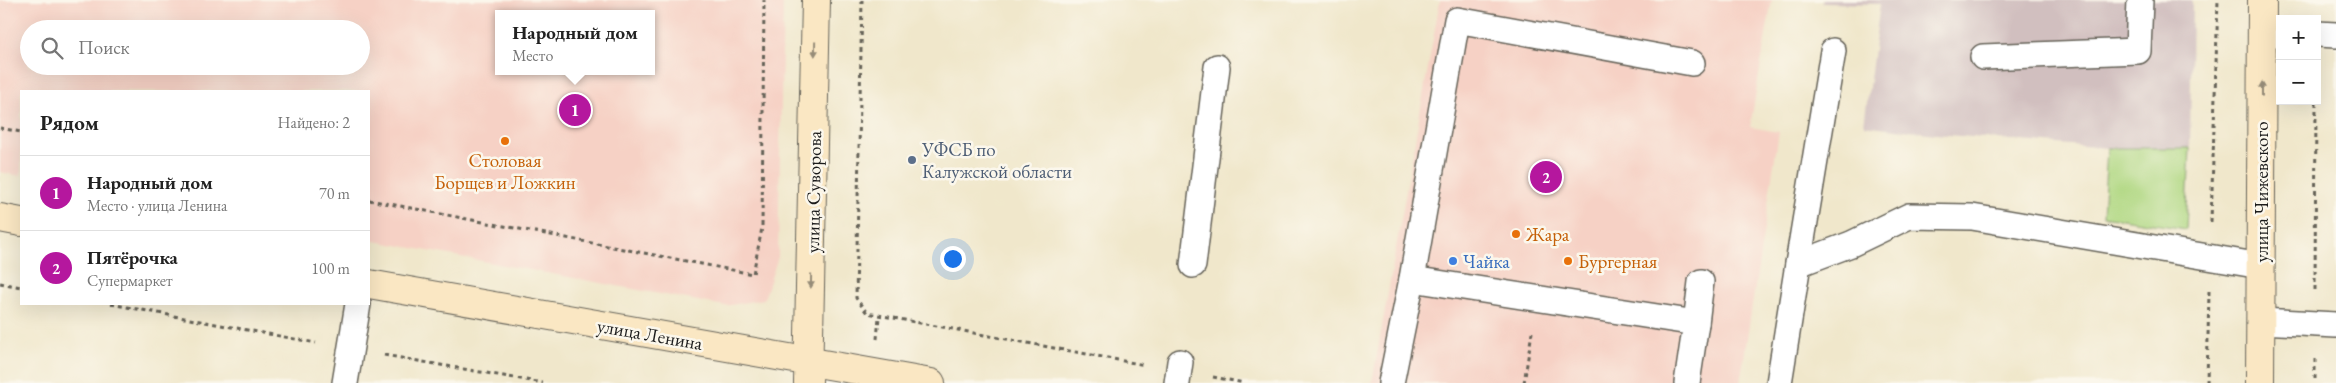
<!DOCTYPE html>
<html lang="ru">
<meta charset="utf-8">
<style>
body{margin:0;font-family:"EB Garamond",serif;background:#f2f2f2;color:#222}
.controls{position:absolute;right:15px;top:15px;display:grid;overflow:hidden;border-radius:0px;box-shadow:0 5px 20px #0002}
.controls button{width:45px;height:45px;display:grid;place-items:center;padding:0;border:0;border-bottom:1px solid #e0e0e0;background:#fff;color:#222;font:25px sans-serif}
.you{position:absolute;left:952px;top:258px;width:18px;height:18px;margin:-12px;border:4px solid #fff;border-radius:50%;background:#1a73e8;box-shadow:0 0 0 8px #1a73e833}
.badge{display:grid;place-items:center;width:32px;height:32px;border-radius:50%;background:#b5179e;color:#fff;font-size:16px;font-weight:700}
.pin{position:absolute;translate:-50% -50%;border:2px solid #fff;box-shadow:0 1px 5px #0006}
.popup{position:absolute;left:495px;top:10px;width:160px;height:65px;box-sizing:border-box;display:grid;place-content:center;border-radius:0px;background:#fff;filter:drop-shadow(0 1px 4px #0005);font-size:16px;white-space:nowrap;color:#767676}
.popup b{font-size:19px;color:#222}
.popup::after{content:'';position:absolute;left:50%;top:100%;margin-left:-10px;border:10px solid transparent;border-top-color:#fff}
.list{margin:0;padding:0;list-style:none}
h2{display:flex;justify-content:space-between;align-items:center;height:65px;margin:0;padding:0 20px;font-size:21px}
h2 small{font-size:16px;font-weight:400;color:#767676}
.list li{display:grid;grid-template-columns:32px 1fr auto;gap:15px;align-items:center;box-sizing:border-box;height:75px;padding:0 20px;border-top:1px solid #e0e0e0}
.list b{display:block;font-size:19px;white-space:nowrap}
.list p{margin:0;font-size:16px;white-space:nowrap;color:#767676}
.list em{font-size:16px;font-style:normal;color:#767676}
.icon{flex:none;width:28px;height:28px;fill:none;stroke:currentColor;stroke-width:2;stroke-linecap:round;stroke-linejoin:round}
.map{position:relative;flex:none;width:2336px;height:383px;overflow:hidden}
.search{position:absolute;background:#fff;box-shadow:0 5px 20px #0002;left:20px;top:20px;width:350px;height:55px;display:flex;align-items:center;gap:12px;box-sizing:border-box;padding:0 18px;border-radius:28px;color:#767676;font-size:19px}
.panel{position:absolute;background:#fff;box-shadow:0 5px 20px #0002;left:20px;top:90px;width:350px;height:215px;border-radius:0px}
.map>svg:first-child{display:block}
.built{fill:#f6d1c5;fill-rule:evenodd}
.industrial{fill:#d1bfbf}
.green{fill:#b1d883;stroke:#667a50}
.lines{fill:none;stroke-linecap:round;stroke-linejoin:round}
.lane-casing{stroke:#666359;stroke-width:28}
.secondary-casing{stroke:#666359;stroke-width:30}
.path{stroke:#666359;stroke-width:3;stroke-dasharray:4 4;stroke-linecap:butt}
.lane{stroke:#fff;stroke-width:25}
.secondary{stroke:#fae7c3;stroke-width:28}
.oneway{fill:#968c78}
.food-dot{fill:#e8710a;stroke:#fbf7ec;stroke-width:2}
.service-dot{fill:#5c6f8a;stroke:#fbf7ec;stroke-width:2}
.shop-dot{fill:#3f7fe0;stroke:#fbf7ec;stroke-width:2}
.labels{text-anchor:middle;stroke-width:5;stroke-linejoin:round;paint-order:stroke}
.service-label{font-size:19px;fill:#4e5e75;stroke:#fbf7ec;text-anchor:start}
.food-label{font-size:19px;fill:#c56008;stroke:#fbf7ec;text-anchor:start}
.street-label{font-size:19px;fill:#1c1c1c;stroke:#fbf7ec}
.shop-label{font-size:19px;fill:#366cbe;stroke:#fbf7ec;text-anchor:start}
</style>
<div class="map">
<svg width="2336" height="383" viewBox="0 0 2336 383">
<rect width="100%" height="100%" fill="#fbf7ec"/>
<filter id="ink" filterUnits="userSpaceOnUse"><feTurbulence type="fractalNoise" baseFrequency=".02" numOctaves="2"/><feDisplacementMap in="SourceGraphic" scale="10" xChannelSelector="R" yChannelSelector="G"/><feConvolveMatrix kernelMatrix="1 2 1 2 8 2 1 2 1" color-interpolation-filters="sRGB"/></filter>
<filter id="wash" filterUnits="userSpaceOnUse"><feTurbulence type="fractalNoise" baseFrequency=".0096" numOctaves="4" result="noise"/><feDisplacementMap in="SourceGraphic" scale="20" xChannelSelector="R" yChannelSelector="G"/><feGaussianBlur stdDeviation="1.12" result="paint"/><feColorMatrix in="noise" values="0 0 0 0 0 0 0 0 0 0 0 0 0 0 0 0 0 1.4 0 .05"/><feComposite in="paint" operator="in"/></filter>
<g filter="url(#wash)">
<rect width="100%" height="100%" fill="#f0e7cb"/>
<g class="built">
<path d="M0,0H783L778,257L764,299L725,306L369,240V91H21V176L0,172ZM499,14H651V71H499ZM29,29H361V66H29Z"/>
<path d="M1440,0H1772L1750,127L1779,132L1740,383H1372Z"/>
</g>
<path class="industrial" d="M1823,0H2192L2190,148H2107L1936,134L1864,125L1880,4L1822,3Z"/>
<path class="green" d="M2107,148H2190L2186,229L2103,216Z"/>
</g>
<g filter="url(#ink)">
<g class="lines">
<g class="lane-casing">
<g id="lane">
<path d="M2262,34H2280"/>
<path d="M2317,34L2336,35"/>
<path d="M1983,57L2138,51L2140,0"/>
<path d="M1798,264L1833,51"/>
<path d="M1193,265L1217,67"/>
<path d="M1412,279L1696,323L1687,383"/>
<path d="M2261,321L2336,325"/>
<path d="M1696,323L1701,282"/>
<path d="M345,383L358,304"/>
<path d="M1177,383L1180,362"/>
<path d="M1391,383L1412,279L1457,20L1692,63"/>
<path d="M1779,383L1798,264L1851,244L1909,216L1972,217L2261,266"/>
</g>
</g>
<g class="secondary-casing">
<g id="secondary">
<path d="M0,218L21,222"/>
<path d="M369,284L931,383"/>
<path d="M808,383L816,0"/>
<path d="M2260,383L2262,0"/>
</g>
</g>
<g class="path">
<path d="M862,0L856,298L867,313L1145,365"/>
<path d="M0,128L21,132"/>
<path d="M369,200L753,274L762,228L764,0"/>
<path d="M2211,222L2218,0"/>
<path d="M0,283L21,287"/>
<path d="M2315,290L2316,101"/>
<path d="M111,304L316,343"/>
<path d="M877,339L879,317"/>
<path d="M384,355L543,383"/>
<path d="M2315,359V383"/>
<path d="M1213,377L1244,383"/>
<path d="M1524,383L1532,332"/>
<path d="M2207,383L2209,291"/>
</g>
<use href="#lane" class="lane"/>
<use href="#secondary" class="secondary"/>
</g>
<defs><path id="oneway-solid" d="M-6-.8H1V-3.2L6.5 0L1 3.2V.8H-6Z" transform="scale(1.25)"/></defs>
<g class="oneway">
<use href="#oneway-solid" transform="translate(815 49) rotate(91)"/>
<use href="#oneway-solid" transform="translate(2262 89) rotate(-90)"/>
<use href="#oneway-solid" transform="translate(811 281) rotate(91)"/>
</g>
</g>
<g class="food-dot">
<circle cx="505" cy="141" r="5"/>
<circle cx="1516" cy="234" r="5"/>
<circle cx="1568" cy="261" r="5"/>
</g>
<circle class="service-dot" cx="912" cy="160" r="5"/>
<circle class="shop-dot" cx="1453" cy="261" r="5"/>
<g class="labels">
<g class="service-label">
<text x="922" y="156">УФСБ по<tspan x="922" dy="22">Калужской области</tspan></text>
</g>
<g class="food-label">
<text x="505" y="167" text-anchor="middle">Столовая<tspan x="505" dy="22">Борщев и Ложкин</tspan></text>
<text x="1526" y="241">Жара</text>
<text x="1578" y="268">Бургерная</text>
</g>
<g class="street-label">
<text transform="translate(813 192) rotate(-89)" y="7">улица Суворова</text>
<text transform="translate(2261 192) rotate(-90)" y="7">улица Чижевского</text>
<text transform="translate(650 334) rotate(10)" y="7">улица Ленина</text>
</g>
<g class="shop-label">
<text x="1463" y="268">Чайка</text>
</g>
</g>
</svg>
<div class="controls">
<button>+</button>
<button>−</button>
</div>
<div class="you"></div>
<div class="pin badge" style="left:575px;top:110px">1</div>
<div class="popup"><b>Народный дом</b>Место</div>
<div class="pin badge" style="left:1546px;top:177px">2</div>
<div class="search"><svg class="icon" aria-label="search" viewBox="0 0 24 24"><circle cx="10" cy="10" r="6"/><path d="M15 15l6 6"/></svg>Поиск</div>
<section class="panel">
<h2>Рядом<small>Найдено: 2</small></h2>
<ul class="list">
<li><span class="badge">1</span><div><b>Народный дом</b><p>Место · улица Ленина</p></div><em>70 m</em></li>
<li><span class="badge">2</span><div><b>Пятёрочка</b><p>Супермаркет</p></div><em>100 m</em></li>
</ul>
</section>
</div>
